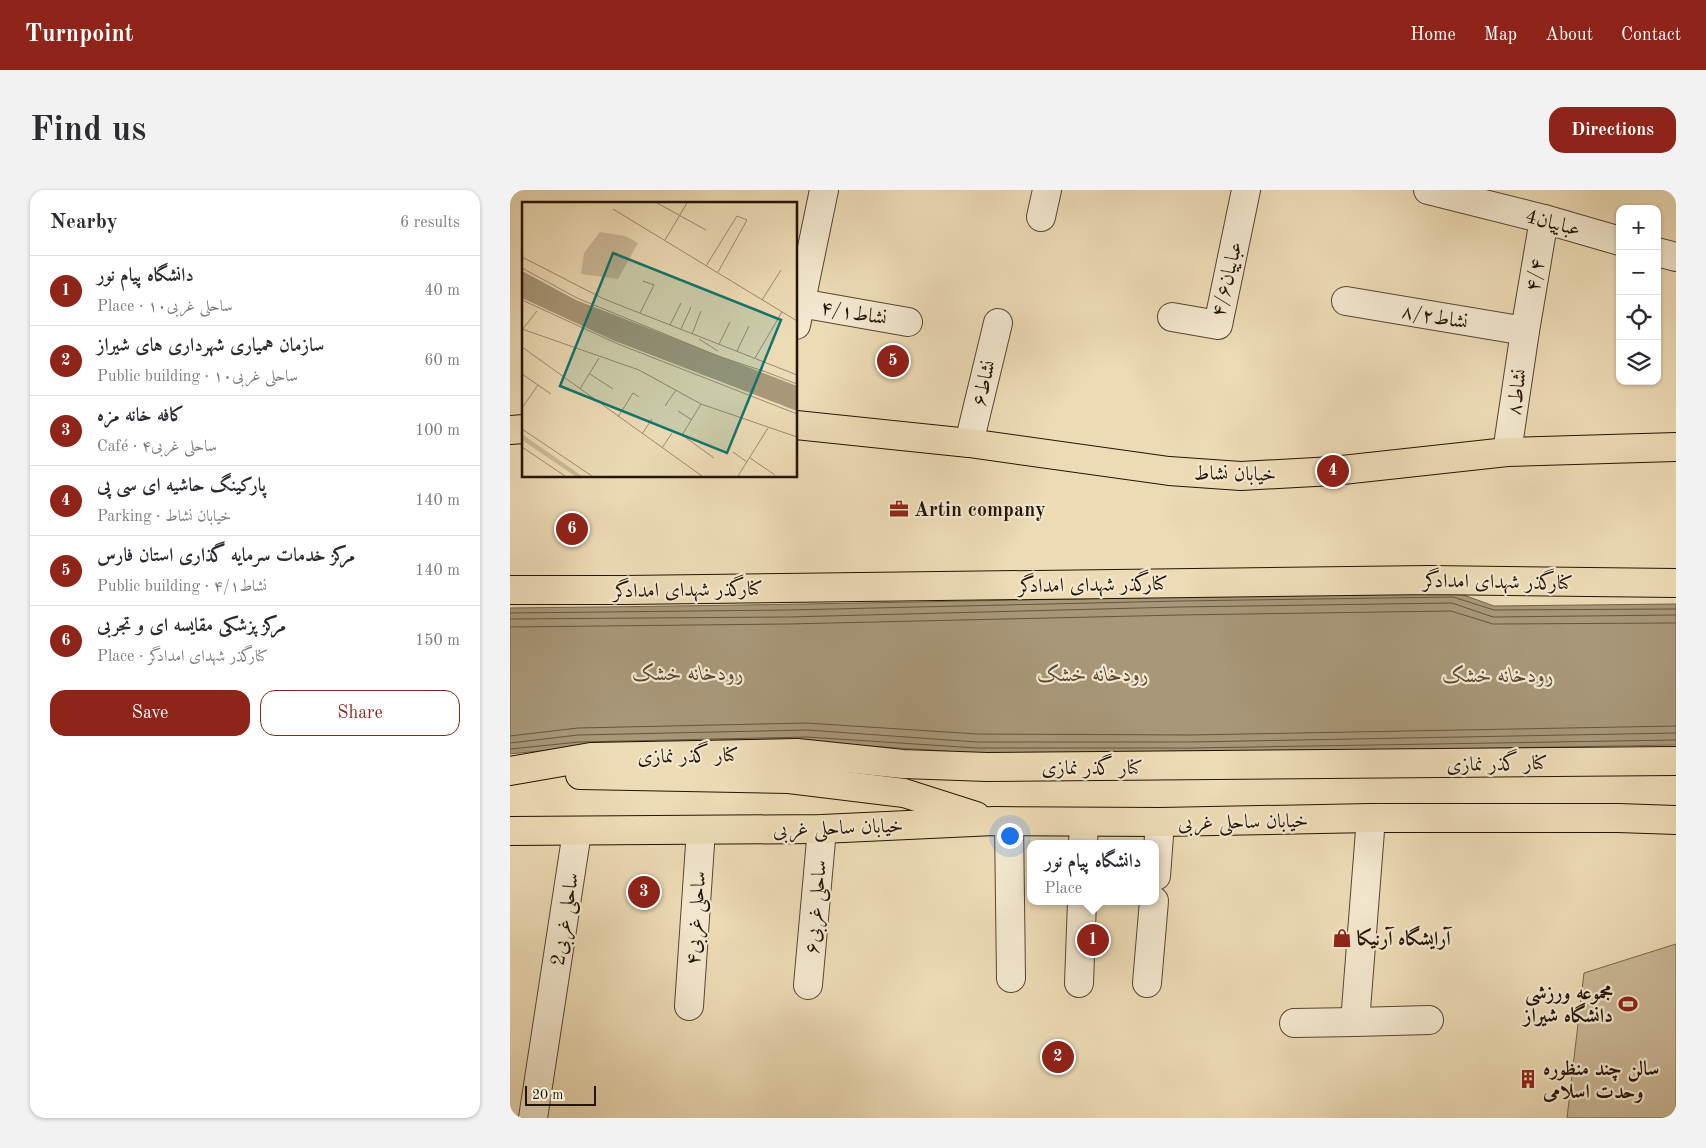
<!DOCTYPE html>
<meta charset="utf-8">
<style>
body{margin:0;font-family:"Old Standard TT",Amiri,serif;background:#f2f2f3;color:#2b2b33}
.controls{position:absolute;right:15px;top:15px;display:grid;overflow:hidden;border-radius:10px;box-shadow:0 1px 4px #0004}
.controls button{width:45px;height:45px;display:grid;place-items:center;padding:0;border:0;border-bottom:1px solid #e1e1e2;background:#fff;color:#2b2b33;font:25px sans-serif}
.scale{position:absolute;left:15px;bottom:12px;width:71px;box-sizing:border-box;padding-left:5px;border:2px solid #231404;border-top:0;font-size:14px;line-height:18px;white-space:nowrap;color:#231404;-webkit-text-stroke:4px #f3e8cf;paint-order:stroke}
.you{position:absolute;left:499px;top:645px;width:18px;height:18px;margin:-12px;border:4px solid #fff;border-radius:50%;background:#1a73e8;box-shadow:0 0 0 8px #1a73e833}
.badge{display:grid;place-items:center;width:32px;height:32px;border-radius:50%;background:#8f2418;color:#fff;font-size:16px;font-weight:700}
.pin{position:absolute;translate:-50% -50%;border:2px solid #fff;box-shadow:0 1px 5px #0006}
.popup{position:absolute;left:517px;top:650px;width:132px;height:65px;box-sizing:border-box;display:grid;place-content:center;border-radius:10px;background:#fff;filter:drop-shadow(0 1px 4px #0005);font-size:16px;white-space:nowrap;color:#7c7c81}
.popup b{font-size:19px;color:#2b2b33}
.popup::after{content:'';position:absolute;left:50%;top:100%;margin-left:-10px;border:10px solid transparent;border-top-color:#fff}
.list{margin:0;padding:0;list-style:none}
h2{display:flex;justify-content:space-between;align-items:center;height:65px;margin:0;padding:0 20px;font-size:21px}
h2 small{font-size:16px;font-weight:400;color:#7c7c81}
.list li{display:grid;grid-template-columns:32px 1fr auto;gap:15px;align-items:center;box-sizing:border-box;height:70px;padding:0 20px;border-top:1px solid #e1e1e2}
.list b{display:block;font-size:19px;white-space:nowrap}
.list p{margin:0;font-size:16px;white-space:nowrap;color:#7c7c81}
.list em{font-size:16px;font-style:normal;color:#7c7c81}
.actions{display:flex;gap:10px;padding:15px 20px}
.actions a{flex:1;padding:11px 0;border:1px solid #8f2418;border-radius:15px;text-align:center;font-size:18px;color:#8f2418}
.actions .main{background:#8f2418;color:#fff}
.icon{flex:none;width:28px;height:28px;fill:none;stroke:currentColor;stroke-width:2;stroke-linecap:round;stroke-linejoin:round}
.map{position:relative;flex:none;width:1166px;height:928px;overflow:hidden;border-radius:15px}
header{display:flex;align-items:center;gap:30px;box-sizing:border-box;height:70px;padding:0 25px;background:#8f2418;color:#fff}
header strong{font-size:24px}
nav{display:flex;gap:28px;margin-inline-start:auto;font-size:18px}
.intro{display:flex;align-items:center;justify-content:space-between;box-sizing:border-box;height:120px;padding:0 30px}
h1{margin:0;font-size:35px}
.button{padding:12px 22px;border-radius:15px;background:#8f2418;color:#fff;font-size:18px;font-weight:700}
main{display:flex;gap:30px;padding:0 30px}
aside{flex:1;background:#fff;border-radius:15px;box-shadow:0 1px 4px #0004}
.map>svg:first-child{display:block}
.green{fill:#cbb997;stroke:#77664e}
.water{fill:#a89779;stroke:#73634a}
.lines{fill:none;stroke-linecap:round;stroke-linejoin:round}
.shore{stroke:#66563e;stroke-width:1}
.minor-casing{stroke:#564630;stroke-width:30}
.major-casing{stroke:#231404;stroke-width:30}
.minor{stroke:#f3e8cf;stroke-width:28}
.major{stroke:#eddbb5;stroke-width:28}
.labels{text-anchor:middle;stroke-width:4.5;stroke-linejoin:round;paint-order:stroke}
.street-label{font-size:20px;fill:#231404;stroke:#f3e8cf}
.poi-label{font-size:20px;font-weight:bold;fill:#231404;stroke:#f3e8cf;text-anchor:start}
.water-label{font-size:21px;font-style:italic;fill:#584833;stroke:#f3e8cf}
.inset-road{fill:none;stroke:#9c8b6e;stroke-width:1}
.view{fill:#0f766e;fill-opacity:0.15;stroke:#0f766e;stroke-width:2.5}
.inset-edge{fill:none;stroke:#231404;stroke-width:2.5}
</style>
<header>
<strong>Turnpoint</strong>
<nav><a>Home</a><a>Map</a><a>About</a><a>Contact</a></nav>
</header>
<div class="intro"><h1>Find us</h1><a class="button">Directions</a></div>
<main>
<aside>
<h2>Nearby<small>6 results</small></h2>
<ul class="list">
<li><span class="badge">1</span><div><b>دانشگاه پیام نور</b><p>Place · ساحلی غربی۱۰</p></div><em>40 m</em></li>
<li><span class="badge">2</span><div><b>سازمان همیاری شهرداری های شیراز</b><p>Public building · ساحلی غربی۱۰</p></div><em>60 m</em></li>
<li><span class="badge">3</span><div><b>کافه خانه مزه</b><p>Café · ساحلی غربی۴</p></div><em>100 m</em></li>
<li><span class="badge">4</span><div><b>پارکینگ حاشیه ای سی پی</b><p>Parking · خیابان نشاط</p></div><em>140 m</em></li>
<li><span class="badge">5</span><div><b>مرکز خدمات سرمایه گذاری استان فارس</b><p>Public building · نشاط۴/۱</p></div><em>140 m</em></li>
<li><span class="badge">6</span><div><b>مرکز پزشکی مقایسه ای و تجربی</b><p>Place · کنارگذر شهدای امدادگر</p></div><em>150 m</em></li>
</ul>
<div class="actions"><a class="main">Save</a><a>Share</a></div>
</aside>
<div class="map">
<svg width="1166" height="928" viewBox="0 0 1166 928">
<rect width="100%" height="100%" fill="#eddbb5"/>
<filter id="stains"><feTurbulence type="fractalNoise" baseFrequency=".004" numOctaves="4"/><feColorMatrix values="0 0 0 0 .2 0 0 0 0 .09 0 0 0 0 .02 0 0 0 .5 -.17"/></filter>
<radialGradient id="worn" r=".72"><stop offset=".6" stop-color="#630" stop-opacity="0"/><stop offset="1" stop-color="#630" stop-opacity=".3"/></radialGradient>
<path class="green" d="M1166,754V928H1057L1074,783Z"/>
<path class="water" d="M945,402L984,416L1166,414V555L681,563H466L297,552L69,557L0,564V418C315,415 630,407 945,402Z"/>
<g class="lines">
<g class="shore">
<path d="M0,423L278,420L669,411L943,407L984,420L1166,419"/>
<path d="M0,429L278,427L669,417L942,413L983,427L1166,425"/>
<path d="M0,437L278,434L669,425L941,421L983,434L1166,433"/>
<path d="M0,546L68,538L296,533L467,544L681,545L1166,536"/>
<path d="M0,553L68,545L297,540L467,552H681L1166,543"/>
<path d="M0,559L69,552L297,547L467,558H681L1166,550"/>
</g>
<g class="minor-casing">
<g id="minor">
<path d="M918,0L1034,29L1110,51"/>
<path d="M531,27L537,0"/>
<path d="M1147,62L1166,67"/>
<path d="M836,111L1015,141"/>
<path d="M290,113L398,132"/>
<path d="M662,127L708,135L736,0"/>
<path d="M286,135L314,0"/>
<path d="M459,253L488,133"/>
<path d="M997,262L1015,141L1034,29"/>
<path d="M861,628L845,832L919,830"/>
<path d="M499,632L501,788"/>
<path d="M573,654L574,633"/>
<path d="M646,686L650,632"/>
<path d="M569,793L572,711"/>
<path d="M637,793L644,711"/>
<path d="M298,795L312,639"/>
<path d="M179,816L191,640"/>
<path d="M784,833L845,832"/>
<path d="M23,928L67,642"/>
</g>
</g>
<g class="major-casing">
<g id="major">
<path d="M286,235L459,253L659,281L731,286L823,281L997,262L1166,257"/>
<path d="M0,240L14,239"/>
<path d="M0,400H115L919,390L1166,393"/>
<path d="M0,581L81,567L287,563L393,574L477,577L1166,571"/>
<path d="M70,585L279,589L394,603L466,626"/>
<path d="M0,641L312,639L484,631L650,632L861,628H1108L1166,630"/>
</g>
</g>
<use href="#minor" class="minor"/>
<use href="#major" class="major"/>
</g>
<defs>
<g id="office-bare" transform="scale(1.5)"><path d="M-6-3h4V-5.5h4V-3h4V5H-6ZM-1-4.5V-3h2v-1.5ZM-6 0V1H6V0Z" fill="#8f2418" stroke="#f3e8cf" stroke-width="2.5" paint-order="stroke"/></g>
<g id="shop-bare" transform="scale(1.5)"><path d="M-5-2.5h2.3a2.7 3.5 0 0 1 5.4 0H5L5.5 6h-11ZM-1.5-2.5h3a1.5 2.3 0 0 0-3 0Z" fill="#8f2418" stroke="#f3e8cf" stroke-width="2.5" paint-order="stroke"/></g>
<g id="stadium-bare" transform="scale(1.5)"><path d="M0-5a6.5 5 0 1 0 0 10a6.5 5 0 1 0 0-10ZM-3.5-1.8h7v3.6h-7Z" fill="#8f2418" stroke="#f3e8cf" stroke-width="2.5" paint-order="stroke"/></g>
<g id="building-bare" transform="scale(1.5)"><path d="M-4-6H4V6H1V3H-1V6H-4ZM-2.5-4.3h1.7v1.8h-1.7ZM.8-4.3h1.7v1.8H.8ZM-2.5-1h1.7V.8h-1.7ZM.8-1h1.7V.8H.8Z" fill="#8f2418" stroke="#f3e8cf" stroke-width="2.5" paint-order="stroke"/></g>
</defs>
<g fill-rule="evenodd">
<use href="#office-bare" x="389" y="319"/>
<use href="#shop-bare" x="832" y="748"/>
<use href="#stadium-bare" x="1118" y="814"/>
<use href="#building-bare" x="1018" y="889"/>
</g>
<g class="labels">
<g class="street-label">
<text transform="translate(1043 32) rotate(15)" y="7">عباییان4</text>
<text transform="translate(1024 85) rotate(-80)" y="7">۴/۴</text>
<text transform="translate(716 89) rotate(-76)" y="7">عباییان۴/۶</text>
<text transform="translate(344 122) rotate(10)" y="7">نشاط۴/۱</text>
<text transform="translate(925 126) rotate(10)" y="7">نشاط۸/۲</text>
<text transform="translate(473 193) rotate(-76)" y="7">نشاط۶</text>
<text transform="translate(1006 202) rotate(-82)" y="7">نشاط۸</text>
<text transform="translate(725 283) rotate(1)" y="7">خیابان نشاط</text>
<text transform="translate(988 391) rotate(1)" y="7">کنارگذر شهدای امدادگر</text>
<text transform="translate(583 394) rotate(-1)" y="7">کنارگذر شهدای امدادگر</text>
<text transform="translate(178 399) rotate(-1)" y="7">کنارگذر شهدای امدادگر</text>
<text transform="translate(178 565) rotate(-1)" y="7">کنار گذر نمازی</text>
<text transform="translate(987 573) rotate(-1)" y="7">کنار گذر نمازی</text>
<text x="582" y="584">کنار گذر نمازی</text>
<text transform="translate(733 631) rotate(-1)" y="7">خیابان ساحلی غربی</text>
<text transform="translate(328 637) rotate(-2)" y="7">خیابان ساحلی غربی</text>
<text transform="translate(305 717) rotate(-85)" y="7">ساحلی غربی۶</text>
<text transform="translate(185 728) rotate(-86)" y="7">ساحلی غربی۴</text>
<text transform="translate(54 729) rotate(-81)" y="7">2ساحلی غربی</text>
</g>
<g class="poi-label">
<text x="404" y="326">Artin company</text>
<text x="847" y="755">آرایشگاه آرنیکا</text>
<text x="1103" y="809" text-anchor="end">مجموعه ورزشی<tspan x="1103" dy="23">دانشگاه شیراز</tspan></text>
<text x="1033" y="885">سالن چند منظوره<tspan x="1033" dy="23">وحدت اسلامی</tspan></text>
</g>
<g class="water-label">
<text x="178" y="490">رودخانه خشک</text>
<text x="583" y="491">رودخانه خشک</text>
<text x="988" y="492">رودخانه خشک</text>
</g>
</g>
<g transform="translate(12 12)">
<rect width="275" height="275" fill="#eddbb5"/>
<path d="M78,30L103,34L116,41L96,77L59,72L62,51ZM0,232L60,274H53L0,238Z" fill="#cbb997"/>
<path d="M0,69L54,98L275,184V209L93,139L0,96Z" fill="#a89779"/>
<path class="inset-road" d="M135,1L184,28M91,7L275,119M143,38L165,1M0,55L82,97L275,173M184,64L215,14L225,18L196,70M0,66L55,96L196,154L241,169M0,98L96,142L275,212M240,98L259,68M118,111L132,83L121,79M148,123L159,101M0,127L117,168L179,202L275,235M159,127L169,105M0,128L15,109M170,132L179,109M177,137L196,149M197,142L208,120M0,145L180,274M215,149L227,124M233,156L260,110M239,168L275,182M0,172L29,192M68,172L91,187M58,187L77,156M179,202L160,233L192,256M143,204L154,188M0,206L16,183M156,209L170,218M96,215L111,191L117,195M0,227L70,274M120,232L130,217M0,245L43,274M140,246L150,231M211,250L225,260M228,256L253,273M216,274L246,226"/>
<path class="view" d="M91,51L259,118L205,251L38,184Z"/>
<rect width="275" height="275" class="inset-edge"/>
</g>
<rect width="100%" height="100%" filter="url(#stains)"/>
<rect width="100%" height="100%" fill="url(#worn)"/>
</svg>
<div class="controls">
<button>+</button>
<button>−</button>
<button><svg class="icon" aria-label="locate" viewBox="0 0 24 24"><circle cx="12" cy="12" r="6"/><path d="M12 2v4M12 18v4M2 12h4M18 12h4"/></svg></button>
<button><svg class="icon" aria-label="layers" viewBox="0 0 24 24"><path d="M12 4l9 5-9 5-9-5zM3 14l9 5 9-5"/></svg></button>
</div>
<div class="scale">20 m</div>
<div class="you"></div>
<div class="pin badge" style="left:583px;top:750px">1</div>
<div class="popup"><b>دانشگاه پیام نور</b>Place</div>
<div class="pin badge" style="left:548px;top:867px">2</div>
<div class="pin badge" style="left:134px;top:702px">3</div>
<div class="pin badge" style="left:823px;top:281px">4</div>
<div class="pin badge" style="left:383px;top:171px">5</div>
<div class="pin badge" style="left:62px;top:339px">6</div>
</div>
</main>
